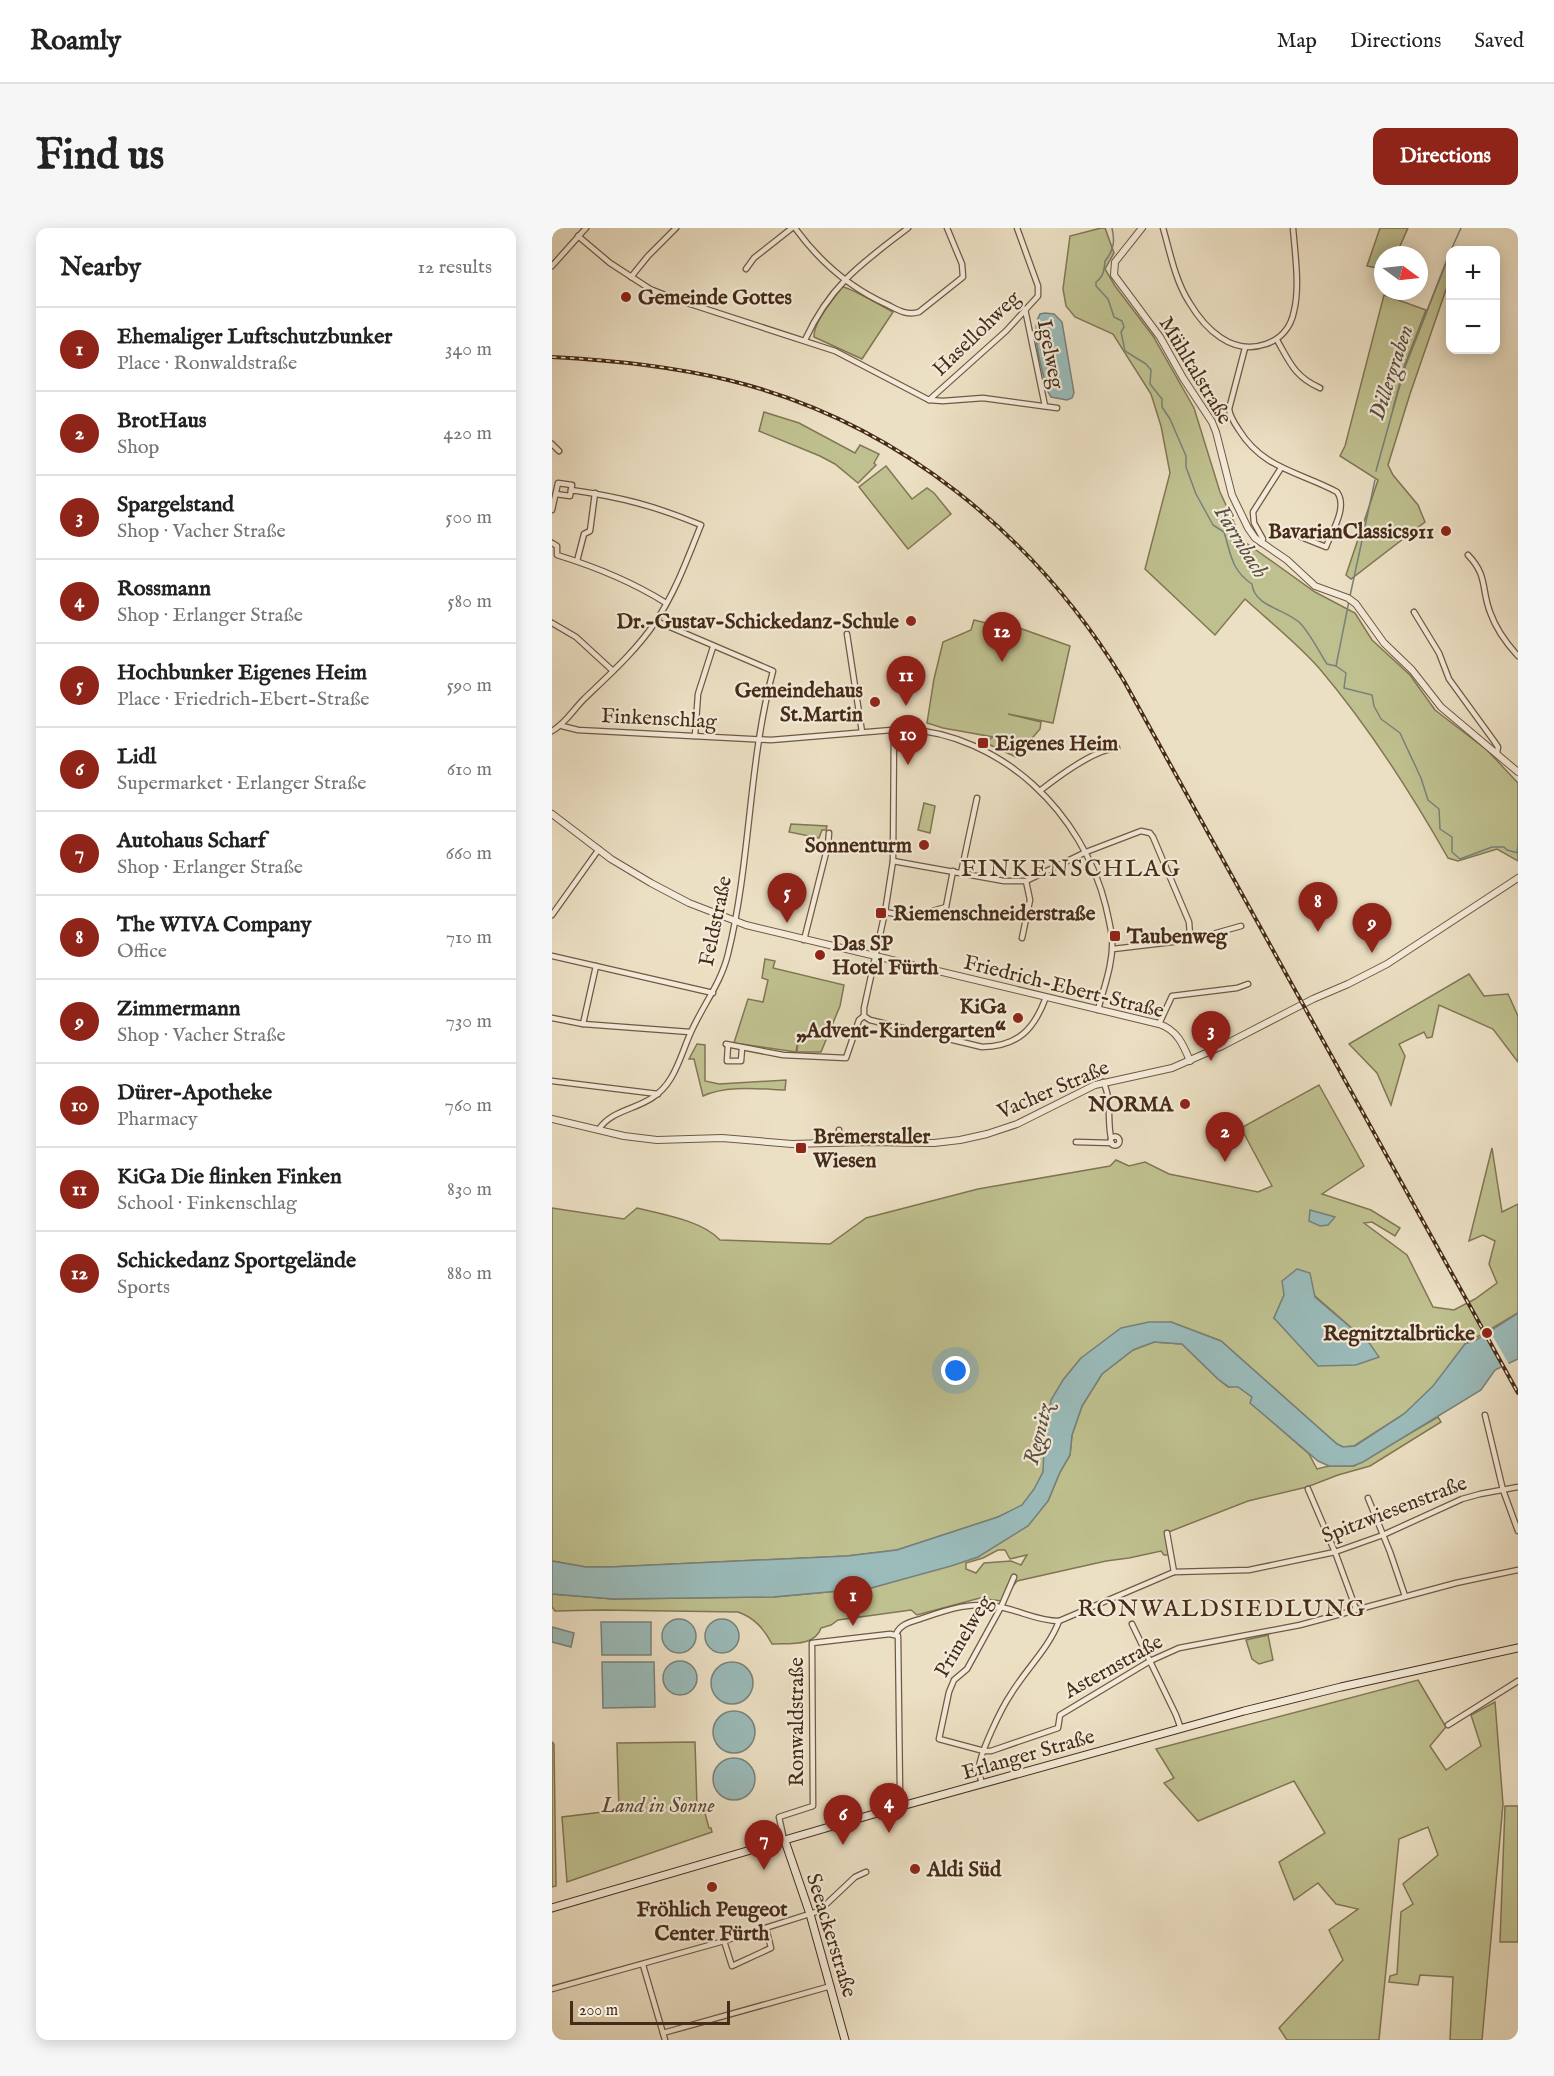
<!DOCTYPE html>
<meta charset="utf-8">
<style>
body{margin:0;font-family:"IM FELL English",serif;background:#f6f6f6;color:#222}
.controls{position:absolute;right:18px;top:18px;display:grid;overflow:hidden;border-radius:12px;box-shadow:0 3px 15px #0003}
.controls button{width:54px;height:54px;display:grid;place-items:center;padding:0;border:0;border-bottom:2px solid #e0e0e0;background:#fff;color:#222;font:30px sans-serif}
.compass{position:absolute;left:822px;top:18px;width:54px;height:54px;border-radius:50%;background:#fff;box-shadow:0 3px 15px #0003;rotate:105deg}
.scale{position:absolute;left:18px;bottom:15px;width:160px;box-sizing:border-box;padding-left:6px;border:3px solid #462b19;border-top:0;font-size:16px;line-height:21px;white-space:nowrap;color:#462b19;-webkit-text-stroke:4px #f3ebd9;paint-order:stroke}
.you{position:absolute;left:404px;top:1143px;width:21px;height:21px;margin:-15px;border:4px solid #fff;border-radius:50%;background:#1a73e8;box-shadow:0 0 0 9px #1a73e833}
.badge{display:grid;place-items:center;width:39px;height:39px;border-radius:50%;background:#8f2418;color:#fff;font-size:20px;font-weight:700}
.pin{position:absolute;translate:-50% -50px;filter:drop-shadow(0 2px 3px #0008)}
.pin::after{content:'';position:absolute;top:32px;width:21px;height:18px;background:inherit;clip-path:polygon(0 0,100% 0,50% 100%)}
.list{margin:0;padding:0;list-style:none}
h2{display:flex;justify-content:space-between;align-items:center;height:78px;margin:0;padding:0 24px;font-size:26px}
h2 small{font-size:20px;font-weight:400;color:#767676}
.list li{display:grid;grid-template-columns:39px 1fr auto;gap:18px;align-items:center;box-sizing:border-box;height:84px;padding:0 24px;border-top:2px solid #e0e0e0}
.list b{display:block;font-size:22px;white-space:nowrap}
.list p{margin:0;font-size:20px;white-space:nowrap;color:#767676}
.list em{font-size:20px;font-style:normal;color:#767676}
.map{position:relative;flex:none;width:966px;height:1812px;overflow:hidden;border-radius:12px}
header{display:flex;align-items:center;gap:36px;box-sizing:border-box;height:84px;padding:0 30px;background:#fff;border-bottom:2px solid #e0e0e0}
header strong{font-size:28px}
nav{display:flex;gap:33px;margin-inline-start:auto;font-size:21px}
.intro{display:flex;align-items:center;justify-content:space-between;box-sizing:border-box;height:144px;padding:0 36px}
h1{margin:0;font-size:42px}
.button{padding:15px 27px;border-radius:12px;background:#8f2418;color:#fff;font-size:21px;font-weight:700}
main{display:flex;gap:36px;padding:0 36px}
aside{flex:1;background:#fff;border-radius:12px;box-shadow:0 3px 15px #0003}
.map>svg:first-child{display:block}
.green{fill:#bfc08f;stroke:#827654;stroke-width:1.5;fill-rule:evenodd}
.water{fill:#9abbba;stroke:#78817a;stroke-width:1.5}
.pier{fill:#ece0c4}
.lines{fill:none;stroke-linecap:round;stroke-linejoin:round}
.stream{stroke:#78817a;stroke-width:1.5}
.minor-casing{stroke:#705844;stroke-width:7}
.tertiary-casing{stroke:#705844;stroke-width:8}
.secondary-casing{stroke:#462b19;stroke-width:9}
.minor{stroke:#f3ebd9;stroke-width:4.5}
.tertiary{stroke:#f3ebd9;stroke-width:6}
.secondary{stroke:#f3ebd9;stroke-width:7}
.rail-casing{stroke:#462b19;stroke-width:4}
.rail{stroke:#f3ebd9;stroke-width:1.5;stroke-dasharray:4.5;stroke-linecap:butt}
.poi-dot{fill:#8f2418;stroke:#f3ebd9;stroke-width:2}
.labels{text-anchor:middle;stroke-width:4.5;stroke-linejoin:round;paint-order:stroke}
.poi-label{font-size:21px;font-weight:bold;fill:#462b19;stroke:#f3ebd9;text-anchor:start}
.street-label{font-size:21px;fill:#462b19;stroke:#f3ebd9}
.park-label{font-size:21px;font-style:italic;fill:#5e4931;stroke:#f3ebd9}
.water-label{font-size:22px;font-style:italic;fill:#5b4f41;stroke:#f3ebd9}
.quarter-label{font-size:24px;letter-spacing:1.5px;fill:#462b19;stroke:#f3ebd9}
</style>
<header>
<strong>Roamly</strong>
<nav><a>Map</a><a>Directions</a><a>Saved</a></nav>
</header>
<div class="intro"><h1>Find us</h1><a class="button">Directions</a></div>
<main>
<aside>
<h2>Nearby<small>12 results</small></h2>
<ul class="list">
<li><span class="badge">1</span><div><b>Ehemaliger Luftschutzbunker</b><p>Place · Ronwaldstraße</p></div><em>340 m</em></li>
<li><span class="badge">2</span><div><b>BrotHaus</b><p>Shop</p></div><em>420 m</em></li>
<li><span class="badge">3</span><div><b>Spargelstand</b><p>Shop · Vacher Straße</p></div><em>500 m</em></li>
<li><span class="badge">4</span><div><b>Rossmann</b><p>Shop · Erlanger Straße</p></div><em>580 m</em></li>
<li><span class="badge">5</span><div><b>Hochbunker Eigenes Heim</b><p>Place · Friedrich-Ebert-Straße</p></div><em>590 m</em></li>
<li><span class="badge">6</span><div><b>Lidl</b><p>Supermarket · Erlanger Straße</p></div><em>610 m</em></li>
<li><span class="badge">7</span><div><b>Autohaus Scharf</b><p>Shop · Erlanger Straße</p></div><em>660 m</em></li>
<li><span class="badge">8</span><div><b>The WIVA Company</b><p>Office</p></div><em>710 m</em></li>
<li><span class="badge">9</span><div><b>Zimmermann</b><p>Shop · Vacher Straße</p></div><em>730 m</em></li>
<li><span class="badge">10</span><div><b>Dürer-Apotheke</b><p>Pharmacy</p></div><em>760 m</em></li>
<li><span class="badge">11</span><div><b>KiGa Die flinken Finken</b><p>School · Finkenschlag</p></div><em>830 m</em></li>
<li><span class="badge">12</span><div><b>Schickedanz Sportgelände</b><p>Sports</p></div><em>880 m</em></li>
</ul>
</aside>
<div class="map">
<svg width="966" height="1812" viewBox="0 0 966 1812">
<rect width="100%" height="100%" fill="#ece0c4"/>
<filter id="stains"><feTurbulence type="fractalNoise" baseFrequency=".00333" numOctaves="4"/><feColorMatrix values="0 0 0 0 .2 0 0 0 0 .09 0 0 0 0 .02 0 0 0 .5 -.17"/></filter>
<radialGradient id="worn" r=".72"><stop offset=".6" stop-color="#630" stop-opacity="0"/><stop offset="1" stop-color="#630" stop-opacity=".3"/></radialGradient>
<g class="green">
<path d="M549,0H553L562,25L553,41L563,58L601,108L642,180L668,264L690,312L763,364L803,385L820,412L858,447L883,482L935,522L966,555V633L945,621L906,633L896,630C858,563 817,499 767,440C746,416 717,393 693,371L663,407L593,341L618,245L609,198L599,166L561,106L523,89L514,78L511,61L518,8Z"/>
<path d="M828,0H856L844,27H831V41L815,38Z"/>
<path d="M898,25V50L858,166L836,237L841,247L866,277L873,294L799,351L794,347L826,252L788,228L793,218L832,67L874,82L852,139L841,181L853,139Z"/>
<path d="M290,59C299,59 330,79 341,84L310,131L262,109C261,94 282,71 290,59Z"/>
<path d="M212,184L247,195L303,225L308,217L327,226L322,235L324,237L306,255L283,236L268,228L207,203Z"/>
<path d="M334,238L360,271L375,260L382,265L399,286L356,321L307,259Z"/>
<path d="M422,392L438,396H456L518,418L501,495L456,486L489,494L488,501L464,529L436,516L438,511L441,509L391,500L375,495L382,451L391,414L419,402Z"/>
<path d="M372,575L383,578L378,605L366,602Z"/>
<path d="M239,596L275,598L274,602H270L267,610L237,604Z"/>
<path d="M213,731L223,733L221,740L292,757L288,778L269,824H245L247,805L244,824L182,815L196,771L211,774L216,752L210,750Z"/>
<path d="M917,746L932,768L956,766L966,788V834L941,801L887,777L880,809L875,810L872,804L847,816L853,828L839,877L825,845L797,816Z"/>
<path d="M145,816L153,817V853L167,856L234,852L233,862C208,861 174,857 151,868L142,831H137Z"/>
<path d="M767,857L812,938L770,966L819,982L848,1000L843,1008L820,994L812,995L855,1027L881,1079L902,1082L923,1071L945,1055L937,1036L943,1013L931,1007L917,1013L940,920L950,984L966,976V1085L913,1116L882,1158L852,1186L802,1218L791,1219L785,1216L669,1113L619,1094L529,1130L511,1152L491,1244L483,1261L470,1278L446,1289L345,1322L295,1328L58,1339H34L0,1333V980L72,991L85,980C110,986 151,993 168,1012L278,1016L314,990L426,961L558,938L564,932L577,938L593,934L617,946L706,964L720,958L689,900ZM732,1067L763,1068L818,1116L722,1090Z"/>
<path d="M602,1114L630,1116L666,1151L676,1159L685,1158L700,1169L699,1175L757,1226L765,1241L777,1238H802L886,1189L889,1194L818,1238L786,1247L755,1259L696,1273L614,1305L618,1327H612L609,1323L577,1330L554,1333L465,1353L449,1373L428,1370L365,1387L359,1382L286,1392L279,1397L269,1400C263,1419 236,1415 220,1416C212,1401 203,1390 186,1384L49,1382L3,1383L0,1379V1366L61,1371L222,1369L319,1360L426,1329L496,1273L508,1244L518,1227L520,1207L530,1178L550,1146L581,1122ZM446,1322H453L458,1331L475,1327L469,1337L459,1333L432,1335L424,1345L414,1341V1335L431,1330Z"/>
<path d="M716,1407L721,1432L707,1436L700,1431L694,1412Z"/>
<path d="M866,1452L894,1499L878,1518L894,1542L929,1518L919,1487L943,1474L951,1576L930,1812H898L901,1749L868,1747L866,1757L837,1754L838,1748L845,1746L849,1684L861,1676L851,1656L886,1627L876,1599L847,1611L827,1812H735L727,1800L791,1732L777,1702L806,1681L784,1676L766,1655L742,1672L727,1634L773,1605L742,1553L646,1593L612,1555L622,1550L604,1521Z"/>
<path d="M0,1514L2,1516L4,1658L0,1659Z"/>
<path d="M143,1514L145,1578H151L157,1600H159L160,1604L15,1654L10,1589L67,1582L65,1515Z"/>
<path d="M953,1578H966V1714H948Z"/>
</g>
<g class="water">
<path d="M493,85L502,86L510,94L522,165L520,170L515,172L499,169L495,162C491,143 477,103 488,86Z"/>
<path d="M758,982L783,989L776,997L768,998L757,993Z"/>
<path d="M745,1041L758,1045L763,1069L818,1116L827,1129L804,1137L766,1138L722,1090L732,1067L730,1053Z"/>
<path d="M966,1085V1131L943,1142L929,1162L811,1234L801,1238H777L766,1233L698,1175L700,1169L686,1159H677L666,1151L630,1116L602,1114L581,1122L550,1146L530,1178L520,1207L518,1227L508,1244L496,1273L476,1298L426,1329L399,1338L319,1360L221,1369L61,1371L0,1366V1333L34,1339H58L295,1328L345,1322L446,1289L470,1277L482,1261L491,1244L492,1220L499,1172L511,1152L529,1130L569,1100L597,1094H619L669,1113L785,1216L791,1219L803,1218L852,1186L881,1158L913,1116L924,1112Z"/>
<circle cx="127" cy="1408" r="17"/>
<circle cx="170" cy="1408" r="17"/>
<path d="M49,1394H99V1427H50Z"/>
<path d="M0,1399L22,1405L19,1419L0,1414Z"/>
<circle cx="128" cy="1450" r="17"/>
<path d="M50,1434H102L103,1479L51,1480Z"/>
<circle cx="180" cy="1455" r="21"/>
<circle cx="182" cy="1504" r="21"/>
<circle cx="182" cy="1551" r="21"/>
</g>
<path class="pier" d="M936,1100L958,1138L951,1142L930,1104Z"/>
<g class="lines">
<g class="stream">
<path d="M560,0C563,13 562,22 553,33C552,42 552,48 544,54V58L556,71L562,89L570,93L572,99L569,104L573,123L594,136L599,142L598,156L610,171V179L618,191L634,228V239L644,266L661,297L672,304C679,326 679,342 700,356C702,379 735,381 749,396C759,407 767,424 775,436L784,438L794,445L792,460L820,467L822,478L829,491L848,505L869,550L876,572L887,581L888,601L900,609V624L908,631L940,619H952L955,622L966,625"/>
<path d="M899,22L909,0"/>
<path d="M824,243L853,138L898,24"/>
<path d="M798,368L823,252"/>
<path d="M784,438L797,373"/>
<path d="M965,624L966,616"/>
</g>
<g class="minor-casing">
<g id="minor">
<path d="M243,0C267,33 298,60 336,77C346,82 355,88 367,84L411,49L410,36L395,0"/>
<path d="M611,0C618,24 623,52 637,74C653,101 680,128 714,116C729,111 739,99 742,83C748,59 743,25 741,0"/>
<path d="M26,8L58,35L98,61L126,72L283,123L377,172L391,173L431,170L505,180"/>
<path d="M0,38L34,0"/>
<path d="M194,41L202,30L240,0"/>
<path d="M79,49L96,28L124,0"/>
<path d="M473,81L493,178"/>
<path d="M253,112C278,57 310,35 356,0"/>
<path d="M725,112C738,135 743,149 768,160"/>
<path d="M693,120L677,181C678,189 683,196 687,202C711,241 748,244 785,264C796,279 780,303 774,319L749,309"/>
<path d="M377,172L454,103L486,68V58L465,0"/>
<path d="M0,216L7,223"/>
<path d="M0,282L6,255L20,257L19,262"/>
<path d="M0,315L5,318V327C44,339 79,353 114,375"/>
<path d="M709,315L711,311L702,295L701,284L729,240"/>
<path d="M916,327C936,348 929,360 938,384C944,401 954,415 966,428"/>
<path d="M25,333L32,306L38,303L43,265"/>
<path d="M862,384L887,425L897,451L942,513L946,519L945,525"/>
<path d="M0,395L24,409L61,443"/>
<path d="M295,406L310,504"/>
<path d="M10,498L26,502L219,512L352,501C450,506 531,585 554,679C556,689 559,700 560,710C562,733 552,759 546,782"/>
<path d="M0,503C13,496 21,482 32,471C57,447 85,422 104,393C124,363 136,329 149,297C103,278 69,269 19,262L18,268L4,266"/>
<path d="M143,508L146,466L161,419"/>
<path d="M489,562C507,548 543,521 565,520"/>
<path d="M341,633L452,653H474L534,624L589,603L598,605L601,609L637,694L638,707L629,713L561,721"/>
<path d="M409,645L425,570"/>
<path d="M333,684L360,689L394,679L401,643"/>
<path d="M0,687L47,621"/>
<path d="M470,710L478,672L474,653"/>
<path d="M636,710L650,709L689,698"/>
<path d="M252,712L276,617L277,605"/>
<path d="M0,728L161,765"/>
<path d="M312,788L318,792L430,819C466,818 482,802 494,769"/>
<path d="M0,790L31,796L138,804"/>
<path d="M31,796L44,738"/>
<path d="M607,796L620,768L685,760L696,756"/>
<path d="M174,816L231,827L294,830L307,792L312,788V780L333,684L341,633L342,501"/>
<path d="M176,817L175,833H189L190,820"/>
<path d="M0,853L106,866"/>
<path d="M551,854C560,870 555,892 559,910"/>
<path d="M47,901C64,876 99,884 119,850C128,835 132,819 139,804C151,777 169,755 176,726C199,633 196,536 221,443L104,393"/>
<path d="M287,902V915"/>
<circle cx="563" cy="913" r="4.5"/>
<path d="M524,914L560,915"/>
<path d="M933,1187L951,1262L966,1303"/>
<path d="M756,1261L783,1324L804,1381"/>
<path d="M816,1270L838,1324L853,1368"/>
<path d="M615,1305L622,1344"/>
<path d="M462,1349L449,1379L415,1441L402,1452L397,1464L387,1511L432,1523H439L506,1500L508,1487L598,1433L627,1420L748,1397L904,1355L966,1342"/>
<path d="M580,1396L624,1487L629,1501"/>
<path d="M344,1406C349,1395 360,1394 371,1390C397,1381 421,1373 448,1379C469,1383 486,1393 507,1393"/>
<path d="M896,1497L966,1453"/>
<path d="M430,1556C429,1551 427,1547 427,1542C426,1528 450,1479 459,1466C474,1441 497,1420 507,1393L622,1344L697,1342L783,1324L831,1307L910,1271L928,1266L966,1259"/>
<path d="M339,1581L348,1565"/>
<path d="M232,1612L227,1589L261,1578L260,1415L338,1406L346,1408L348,1565L355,1577"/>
<path d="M172,1713L180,1738L219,1720L214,1700"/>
<path d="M91,1737L113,1812"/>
<path d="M0,1761L172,1713L267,1683L303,1649L314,1644"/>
<path d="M111,1805L279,1758"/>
</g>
</g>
<g class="tertiary-casing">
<g id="tertiary">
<path d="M590,0L563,34L562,47L608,109L631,150L660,194L664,204L680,267L696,300L703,310L735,332L763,358L796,370L804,376L832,415L860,442L889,479L966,544"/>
<path d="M0,586L59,631L99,655L137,675L194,697L607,796C625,802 631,816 638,833"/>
<path d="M0,891L72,908L105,912L170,910L240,916L313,914L382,915L408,912L435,906L465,896L543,857L620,840L670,818L761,771L796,756L835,736L966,650"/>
</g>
</g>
<g class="secondary-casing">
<g id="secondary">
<path d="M233,1613L258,1686L293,1812"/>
<path d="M0,1680L339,1581L692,1483L789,1459L966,1420"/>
</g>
</g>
<use href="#minor" class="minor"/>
<use href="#tertiary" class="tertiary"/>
<use href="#secondary" class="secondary"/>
<g class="rail-casing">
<path id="rail" d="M0,129C59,132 118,138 176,152C345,193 483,307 572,453L966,1165"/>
</g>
<use href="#rail" class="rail"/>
</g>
<g class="poi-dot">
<circle cx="74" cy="69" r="6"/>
<circle cx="894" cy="303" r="6"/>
<circle cx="359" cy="393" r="6"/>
<circle cx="323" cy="474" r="6"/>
<rect x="425" y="509" width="12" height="12" rx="3"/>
<circle cx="372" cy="617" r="6"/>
<rect x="323" y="679" width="12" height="12" rx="3"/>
<rect x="557" y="702" width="12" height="12" rx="3"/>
<circle cx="268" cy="727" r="6"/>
<circle cx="466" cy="790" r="6"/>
<circle cx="633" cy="876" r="6"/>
<rect x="243" y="914" width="12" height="12" rx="3"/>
<circle cx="935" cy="1105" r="6"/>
<circle cx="363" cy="1641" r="6"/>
<circle cx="160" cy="1659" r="6"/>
</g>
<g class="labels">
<g class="poi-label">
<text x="86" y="76">Gemeinde Gottes</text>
<text x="882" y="310" text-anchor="end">BavarianClassics911</text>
<text x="347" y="400" text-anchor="end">Dr.-Gustav-Schickedanz-Schule</text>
<text x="311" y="469" text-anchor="end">Gemeindehaus<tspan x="311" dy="24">St.Martin</tspan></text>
<text x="443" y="522">Eigenes Heim</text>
<text x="360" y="624" text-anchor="end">Sonnenturm</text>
<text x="341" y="692">Riemenschneiderstraße</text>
<text x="575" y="715">Taubenweg</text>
<text x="280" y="722">Das SP<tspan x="280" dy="24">Hotel Fürth</tspan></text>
<text x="454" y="785" text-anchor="end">KiGa<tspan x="454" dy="24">„Advent-Kindergarten“</tspan></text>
<text x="621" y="883" text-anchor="end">NORMA</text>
<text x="261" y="915">Bremerstaller<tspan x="261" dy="24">Wiesen</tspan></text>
<text x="923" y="1112" text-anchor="end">Regnitztalbrücke</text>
<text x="375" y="1648">Aldi Süd</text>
<text x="160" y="1688" text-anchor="middle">Fröhlich Peugeot<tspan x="160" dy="24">Center Fürth</tspan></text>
</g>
<g class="street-label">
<text transform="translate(424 105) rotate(-44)" y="7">Hasellohweg</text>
<text transform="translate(499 126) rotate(79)" y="7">Igelweg</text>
<text transform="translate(644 142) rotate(59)" y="7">Mühltalstraße</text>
<text transform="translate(107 490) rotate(3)" y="7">Finkenschlag</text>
<text transform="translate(163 693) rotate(-78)" y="7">Feldstraße</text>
<text transform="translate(512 758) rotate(14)" y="7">Friedrich-Ebert-Straße</text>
<text transform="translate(501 861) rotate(-23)" y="7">Vacher Straße</text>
<text transform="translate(842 1281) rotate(-21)" y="7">Spitzwiesenstraße</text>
<text transform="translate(411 1408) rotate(-59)" y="7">Primelweg</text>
<text transform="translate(561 1438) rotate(-29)" y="7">Asternstraße</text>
<text transform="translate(244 1494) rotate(-90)" y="7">Ronwaldstraße</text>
<text transform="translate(476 1526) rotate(-16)" y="7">Erlanger Straße</text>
<text transform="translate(280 1707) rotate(73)" y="7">Seeackerstraße</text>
</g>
<g class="park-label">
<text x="106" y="1584">Land in Sonne</text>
</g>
<g class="water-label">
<text transform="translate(838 144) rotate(-72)" y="8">Dillergraben</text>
<text transform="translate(690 313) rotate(58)" y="8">Farrnbach</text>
<text transform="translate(485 1206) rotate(-76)" y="8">Regnitz</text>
</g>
<g class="quarter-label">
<text x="519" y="648">FINKENSCHLAG</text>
<text x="670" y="1388">RONWALDSIEDLUNG</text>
</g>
</g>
<rect width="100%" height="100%" filter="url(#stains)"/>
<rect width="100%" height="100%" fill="url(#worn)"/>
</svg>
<div class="controls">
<button>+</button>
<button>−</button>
</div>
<svg class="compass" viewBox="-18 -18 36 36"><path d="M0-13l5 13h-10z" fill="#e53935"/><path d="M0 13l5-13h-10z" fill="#767676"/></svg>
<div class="scale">200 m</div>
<div class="you"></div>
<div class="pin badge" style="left:301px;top:1398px">1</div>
<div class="pin badge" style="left:673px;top:934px">2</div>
<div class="pin badge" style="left:659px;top:833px">3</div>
<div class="pin badge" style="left:337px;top:1605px">4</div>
<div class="pin badge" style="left:235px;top:695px">5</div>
<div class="pin badge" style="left:291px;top:1617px">6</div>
<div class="pin badge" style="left:212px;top:1642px">7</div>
<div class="pin badge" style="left:766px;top:704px">8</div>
<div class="pin badge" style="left:820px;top:725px">9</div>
<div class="pin badge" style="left:356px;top:537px">10</div>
<div class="pin badge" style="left:354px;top:478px">11</div>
<div class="pin badge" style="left:450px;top:434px">12</div>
</div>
</main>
